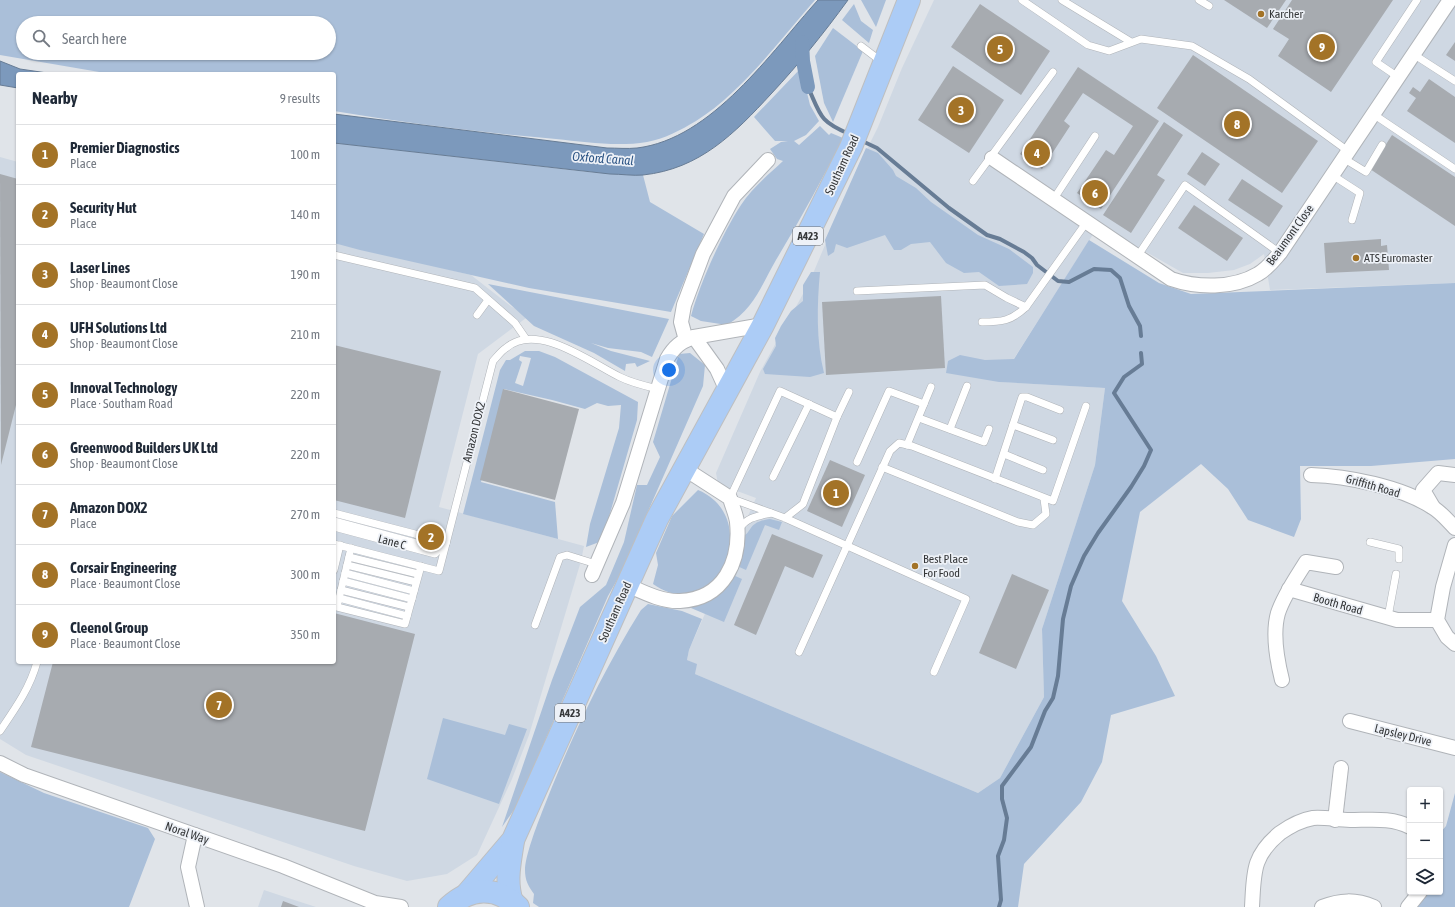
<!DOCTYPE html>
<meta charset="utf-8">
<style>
body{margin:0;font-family:"Asap Condensed",sans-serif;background:#f6f6f7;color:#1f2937}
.controls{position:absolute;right:12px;bottom:12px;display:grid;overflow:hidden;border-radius:4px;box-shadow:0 1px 3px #0004}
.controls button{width:36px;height:36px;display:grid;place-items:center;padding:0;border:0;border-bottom:1px solid #e0e1e3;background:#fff;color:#1f2937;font:20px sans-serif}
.you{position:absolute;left:669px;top:370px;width:14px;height:14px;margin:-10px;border:3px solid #fff;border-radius:50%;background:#1a73e8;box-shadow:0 0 0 6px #1a73e833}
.badge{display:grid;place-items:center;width:26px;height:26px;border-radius:50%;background:#a37327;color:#fff;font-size:13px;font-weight:700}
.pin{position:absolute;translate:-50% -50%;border:2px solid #fff;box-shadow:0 1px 4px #0006}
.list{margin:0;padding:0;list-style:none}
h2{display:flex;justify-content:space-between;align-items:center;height:52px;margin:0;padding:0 16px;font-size:17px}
h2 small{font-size:13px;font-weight:400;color:#747a83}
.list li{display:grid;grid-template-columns:26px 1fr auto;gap:12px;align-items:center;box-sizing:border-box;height:60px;padding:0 16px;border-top:1px solid #e0e1e3}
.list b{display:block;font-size:15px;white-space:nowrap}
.list p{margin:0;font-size:13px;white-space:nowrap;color:#747a83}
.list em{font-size:13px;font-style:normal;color:#747a83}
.icon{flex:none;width:22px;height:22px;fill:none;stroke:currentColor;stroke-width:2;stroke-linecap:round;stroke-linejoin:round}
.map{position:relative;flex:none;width:1455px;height:907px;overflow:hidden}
.search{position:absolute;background:#fff;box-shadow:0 1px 3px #0004;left:16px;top:16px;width:320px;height:44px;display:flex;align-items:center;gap:10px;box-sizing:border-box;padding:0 14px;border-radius:22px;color:#747a83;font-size:15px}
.panel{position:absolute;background:#fff;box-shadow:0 1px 3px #0004;left:16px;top:72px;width:320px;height:592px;border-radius:4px}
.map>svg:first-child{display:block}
.built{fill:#cfd8e3}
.green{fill:#aabfd9;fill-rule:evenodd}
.water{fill:#7c99bc;stroke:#677c95}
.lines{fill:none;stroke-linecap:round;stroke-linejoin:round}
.stream{stroke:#677c95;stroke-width:4}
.canal{stroke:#7c99bc;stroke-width:14}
.building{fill:#a7abb0}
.service-casing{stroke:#b0b4b9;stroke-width:8}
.minor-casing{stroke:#b0b4b9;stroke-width:16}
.trunk-casing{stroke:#bebfc0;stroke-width:24}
.service{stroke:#fff;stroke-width:7}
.minor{stroke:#fff;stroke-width:14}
.trunk{stroke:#acccf6;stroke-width:22}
.poi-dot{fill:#a37327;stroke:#edf1f7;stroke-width:1.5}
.labels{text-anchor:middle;stroke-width:3.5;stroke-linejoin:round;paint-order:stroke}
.shield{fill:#edf1f7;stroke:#6c6f72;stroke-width:1}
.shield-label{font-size:11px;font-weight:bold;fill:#353739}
.poi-label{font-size:12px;fill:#353739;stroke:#edf1f7;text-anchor:start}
.street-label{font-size:12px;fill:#353739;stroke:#edf1f7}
.water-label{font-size:13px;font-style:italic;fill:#2d5585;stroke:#edf1f7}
</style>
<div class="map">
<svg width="1455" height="907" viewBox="0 0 1455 907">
<rect width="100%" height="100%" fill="#e0e4e9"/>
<g class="built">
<path d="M934,0H1455V283L1270,290L1264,254L1250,264L1234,270L1208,273H1183L1099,225L999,382L1105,388L1095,465L1042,629L1044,697L1000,778L978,793L695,674L696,664L687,660L689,650L756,498L718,484L716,473L760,372L809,283L857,169L878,127L902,68Z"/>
<path d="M0,157L18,162V662H334V241L471,275L512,307L530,315L478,354L439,507L584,546L581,561L529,735L512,779L477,855L447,874L407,881L354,866L26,755L0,739Z"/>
<path d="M264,890L282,896L316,907H258Z"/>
</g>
<g class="green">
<path d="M0,0H815C779,41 742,92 696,121C681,130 664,139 647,142C617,147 585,142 556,139C482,133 408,123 334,111V74H111L0,55ZM23,23H329V53H23Z"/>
<path d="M861,0H886L876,27Z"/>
<path d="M854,4L861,21L873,30L869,43L842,20Z"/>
<path d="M833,28L863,51L833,122L824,103L815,56Z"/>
<path d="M801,68L810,105L819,121L806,135L794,141L799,145L820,126L829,135L831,133L843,138C822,180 800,220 776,260C761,286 754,309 727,325L701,321L691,316C700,283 722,234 741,205C751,189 769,174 783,161L777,159L770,149L781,142L788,141H775L754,117Z"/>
<path d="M334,143L589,172L643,175L650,202L704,234L671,312L529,288L360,250L334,243Z"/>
<path d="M866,148L878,153L893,170L896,176L916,188L931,202L978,235L1009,249L1033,267V273L1027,284L999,286L979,272L964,273L946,263L930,242L911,244L901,250H894L885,235L847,248L836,244L834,252L828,256L825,240Z"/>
<path d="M1089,240L1159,283L1191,294L1455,283V459L1371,466H1300L1301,519L1294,537L1248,520L1228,489L1201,464L1140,512L1122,601L1156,656L1175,696L1111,715L1102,762L1081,802L1024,864L1018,907H539L533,903L534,894C528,886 525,880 525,870C525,856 537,825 542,812C569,742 601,674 641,610L648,604L682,611L702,619L689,650L687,660L697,664L695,674L978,793L1000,778L1044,697L1042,629L1095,465L1105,388L999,382L946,373L948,361L960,355L985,360L1014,359Z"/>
<path d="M811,272H820C817,304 816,341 824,373L810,377L765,374L763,369L776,346L775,338L781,326L791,311L803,301V285Z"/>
<path d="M488,284L669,319L652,357L641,352L608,348L591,343L611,351L650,361L637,367L635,363L626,364L625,371L594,353L534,326Z"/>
<path d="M525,351H539L555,357L638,402L637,420L602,541L586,547L590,524L619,428L621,405L608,406L597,403L585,409L552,400L504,389L481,482L555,502L558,539L463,514L500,370L506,360H510ZM520,356L531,358L523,386L515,383L522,362L519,360Z"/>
<path d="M690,353L705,365L703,386L621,573L608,596L516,807L502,827L552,680L580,607L606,585L624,542L637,485H647L660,457L653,442L679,354Z"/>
<path d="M698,490C765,518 716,629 653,584L658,565L656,553L672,516Z"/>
<path d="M770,519L782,522L779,530L765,525L746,570L737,566L742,537C753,532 747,522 770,519Z"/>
<path d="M733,575L742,579L724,622L691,608L693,605Z"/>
<path d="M443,718L505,735L509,724L527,729L499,804L427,779Z"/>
<path d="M0,772L44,793L148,828L155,839L129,907H0Z"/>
<path d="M1455,793V907H1416L1428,892H1440V833L1446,826Z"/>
</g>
<g class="water">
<path d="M818,0H848C824,33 799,64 771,94C735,133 700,169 643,175C633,176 621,174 610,174L334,143V114L607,148C617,148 627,149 637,148C712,139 771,52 818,0Z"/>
<path d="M0,61L20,69L54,74H18V88L0,85Z"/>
</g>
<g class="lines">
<g class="stream">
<path d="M808,87C821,116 819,121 849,134"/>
<path d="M860,140L877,148L949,208L987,235L1000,239L1024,252L1032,258L1037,265L1058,281L1069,282L1094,269L1111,270L1120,278L1129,306L1140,326L1141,336"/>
<path d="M999,907L1001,900L998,856L1004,840L1007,818L1002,799V786L1031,747L1045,711L1053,698L1058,676L1063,619L1071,586L1084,556L1098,533L1131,487L1144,466L1151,450L1114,393L1124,377L1142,364L1141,353"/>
</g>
<path class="canal" d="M802,42L803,61L808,87"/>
</g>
<g class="building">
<path d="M1224,0H1286L1267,28Z"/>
<path d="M1292,0H1393L1331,92L1278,56L1289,39L1273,29Z"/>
<path d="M980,4L1050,51L1021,95L951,47Z"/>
<path d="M1455,42V61L1446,55Z"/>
<path d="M1193,55L1318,141L1282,193L1157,108Z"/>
<path d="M953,66L1004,100L969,153L918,120Z"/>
<path d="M1078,67L1159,121L1101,209L1077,193L1106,150L1114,155L1133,126L1083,93L1064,121L1070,126L1042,169L1020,154Z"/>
<path d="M1429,79L1455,97V143L1407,111L1416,98L1409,93L1413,87L1420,92Z"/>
<path d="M1164,122L1183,135L1157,175L1165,180L1131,233L1103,215Z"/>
<path d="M1392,135L1455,177V226L1370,169Z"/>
<path d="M1202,152L1220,164L1205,186L1187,174Z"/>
<path d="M0,174L18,179V397L1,465Z"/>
<path d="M1242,179L1283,206L1269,227L1228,200Z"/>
<path d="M1194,205L1243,238L1227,261L1178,228Z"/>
<path d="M1381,239V246L1387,245L1389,270L1326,273L1324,243Z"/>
<path d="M941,296L945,368L826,375L822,302Z"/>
<path d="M334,345L441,371L405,518L334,500Z"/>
<path d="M503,389L579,409L555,500L480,480Z"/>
<path d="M830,460L865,475L842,527L807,511Z"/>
<path d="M772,534L823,555L813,578L785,566L756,635L734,625Z"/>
<path d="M1012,574L1049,590L1016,669L979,653Z"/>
<path d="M334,613L415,634L365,831L31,747L53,662H334Z"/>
<path d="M283,901L299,907H281Z"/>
</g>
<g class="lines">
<g class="service-casing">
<g id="service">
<path d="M1022,0L1088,45L1109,51L1141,39L1192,46L1249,79L1348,151"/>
<path d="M1062,0L1131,42"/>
<path d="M1199,0L1209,6"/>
<path d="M861,46L882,62"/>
<path d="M1413,54L1455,81"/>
<path d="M1398,77L1376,62L1417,0"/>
<path d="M1373,114L1455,169"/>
<path d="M1343,158L1366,172L1382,145"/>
<path d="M1332,175L1360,193L1352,220"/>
<path d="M973,181L1053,72"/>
<path d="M1053,200L1095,136"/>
<path d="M334,255L475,288L515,323L526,339"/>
<path d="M1137,257L1185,185L1280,253"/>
<path d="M857,291L985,285L1007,298L1026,307"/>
<path d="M477,315L488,300"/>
<path d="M982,322C1002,322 1011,321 1026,307L1086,223"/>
<path d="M837,417L849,392"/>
<path d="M919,418L984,442L989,429"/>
<path d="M1013,425L1053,440"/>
<path d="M950,429L967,386"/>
<path d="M907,445L931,387"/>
<path d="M1004,454L1043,470"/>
<path d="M857,462L889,391L924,404"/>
<path d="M882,467L1018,522L1033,525L1046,514L1044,499"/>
<path d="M773,477L809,404"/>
<path d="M995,479L1022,397H1027L1060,410"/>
<path d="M334,513L415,534L430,543H446"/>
<path d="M785,518L803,504L837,417L780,391L730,498L785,518L966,599L934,672"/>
<path d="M334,521L431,547"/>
<path d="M334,527L435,554L446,543"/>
<path d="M739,529C747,517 758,516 771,513"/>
<path d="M1370,542L1399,549V559"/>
<path d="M334,544L439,571L493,361C497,357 501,351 506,348C537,321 591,363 620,377C632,383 645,386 658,389"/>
<path d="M351,548L337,607L405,624L421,566"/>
<path d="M349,557L418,574"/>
<path d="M347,565L416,582"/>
<path d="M334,570L340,545"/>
<path d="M345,573L414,591"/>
<path d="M343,581L412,599"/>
<path d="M341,590L409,607"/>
<path d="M339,598L407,616"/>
<path d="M1388,617L1396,574"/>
<path d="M535,625L560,557L567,555L596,564"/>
<path d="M799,652L890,451L899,443L912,446L1053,501L1086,406"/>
<path d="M0,731C15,709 30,688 37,662"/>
</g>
</g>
<g class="minor-casing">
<g id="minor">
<path d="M992,158L1171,279C1197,288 1233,289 1258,274C1267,269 1273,261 1280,253L1450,0"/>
<path d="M694,337L717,369L727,391"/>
<path d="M686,340L681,322L684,305L703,254L734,196L768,160"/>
<path d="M1311,475C1347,476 1402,487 1432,507C1441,512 1448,521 1455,528"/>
<path d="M1433,507L1423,490L1438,473L1455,475"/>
<path d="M1455,545L1443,587L1437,620L1447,637L1455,644"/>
<path d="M592,575L623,503L667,359C674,347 681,341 694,337L763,325"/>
<path d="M627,585C643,592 662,602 680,601C724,599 741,561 737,522C736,514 732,506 730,498L685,469"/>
<path d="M1289,589L1397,620H1437"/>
<path d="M1282,680C1277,660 1272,634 1278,613C1284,595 1296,578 1306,562L1336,567"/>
<path d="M1350,721L1455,748"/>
<path d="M0,763L24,775L283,866L375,903L401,907"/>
<path d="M1335,820L1341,768"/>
<path d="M195,835L188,867L197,907"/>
<path d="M1252,907C1254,873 1252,856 1280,833C1290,826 1301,820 1313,818C1325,817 1338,820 1350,820C1370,820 1392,817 1410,827"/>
<path d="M1322,907C1340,900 1355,899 1374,907"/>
<path d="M1408,907L1420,892"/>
</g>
</g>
<g class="trunk-casing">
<g id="trunk">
<path d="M467,894L513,840L657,519L763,325L851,147L909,0"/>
<path d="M512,902C505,881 510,862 513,841"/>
<path d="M449,907C470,887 497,886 518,907"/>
</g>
</g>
<use href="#service" class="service"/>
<use href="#minor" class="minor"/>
<use href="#trunk" class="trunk"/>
</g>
<g class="poi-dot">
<circle cx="1261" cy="14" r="4"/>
<circle cx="1356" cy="258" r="4"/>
<circle cx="915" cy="566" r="4"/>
</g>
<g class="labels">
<g class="shield">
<rect x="793" y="227" width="30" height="18" rx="3"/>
<rect x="555" y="704" width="30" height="18" rx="3"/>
</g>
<g class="shield-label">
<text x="808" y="240">A423</text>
<text x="570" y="717">A423</text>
</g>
<g class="poi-label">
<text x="1269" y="18">Karcher</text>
<text x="1364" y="262">ATS Euromaster</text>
<text x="923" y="563">Best Place<tspan x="923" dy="14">For Food</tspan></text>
</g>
<g class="street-label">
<text transform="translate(842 165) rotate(-65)" y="4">Southam Road</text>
<text transform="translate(1290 235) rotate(-54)" y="4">Beaumont Close</text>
<text transform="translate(474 432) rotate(-76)" y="4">Amazon DOX2</text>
<text transform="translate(1373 486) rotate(16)" y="4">Griffith Road</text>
<text transform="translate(392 542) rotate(15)" y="4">Lane C</text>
<text transform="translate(1338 604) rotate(16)" y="4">Booth Road</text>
<text transform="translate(615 612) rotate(-66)" y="4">Southam Road</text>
<text transform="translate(1403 735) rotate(14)" y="4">Lapsley Drive</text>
<text transform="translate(187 833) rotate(19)" y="4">Noral Way</text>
</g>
<g class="water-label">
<text transform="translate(603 158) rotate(4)" y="5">Oxford Canal</text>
</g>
</g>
</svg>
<div class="controls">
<button>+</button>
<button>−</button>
<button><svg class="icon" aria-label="layers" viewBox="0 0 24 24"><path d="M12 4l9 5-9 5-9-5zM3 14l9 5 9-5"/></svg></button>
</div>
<div class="you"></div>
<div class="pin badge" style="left:836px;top:493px">1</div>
<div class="pin badge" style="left:431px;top:537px">2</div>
<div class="pin badge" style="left:961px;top:110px">3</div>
<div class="pin badge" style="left:1037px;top:153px">4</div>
<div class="pin badge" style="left:1000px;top:49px">5</div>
<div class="pin badge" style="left:1095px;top:193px">6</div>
<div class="pin badge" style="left:219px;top:705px">7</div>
<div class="pin badge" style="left:1237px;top:124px">8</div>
<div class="pin badge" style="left:1322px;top:47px">9</div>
<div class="search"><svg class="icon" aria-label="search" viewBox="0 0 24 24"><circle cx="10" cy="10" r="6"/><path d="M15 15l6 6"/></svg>Search here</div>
<section class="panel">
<h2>Nearby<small>9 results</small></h2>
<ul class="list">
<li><span class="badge">1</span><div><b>Premier Diagnostics</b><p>Place</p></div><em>100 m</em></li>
<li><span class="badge">2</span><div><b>Security Hut</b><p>Place</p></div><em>140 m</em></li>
<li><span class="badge">3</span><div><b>Laser Lines</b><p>Shop · Beaumont Close</p></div><em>190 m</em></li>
<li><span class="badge">4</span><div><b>UFH Solutions Ltd</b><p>Shop · Beaumont Close</p></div><em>210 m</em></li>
<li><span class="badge">5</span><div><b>Innoval Technology</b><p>Place · Southam Road</p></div><em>220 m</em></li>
<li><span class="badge">6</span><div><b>Greenwood Builders UK Ltd</b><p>Shop · Beaumont Close</p></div><em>220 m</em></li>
<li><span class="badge">7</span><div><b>Amazon DOX2</b><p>Place</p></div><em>270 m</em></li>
<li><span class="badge">8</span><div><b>Corsair Engineering</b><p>Place · Beaumont Close</p></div><em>300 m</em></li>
<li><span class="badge">9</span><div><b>Cleenol Group</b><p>Place · Beaumont Close</p></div><em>350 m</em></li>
</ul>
</section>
</div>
